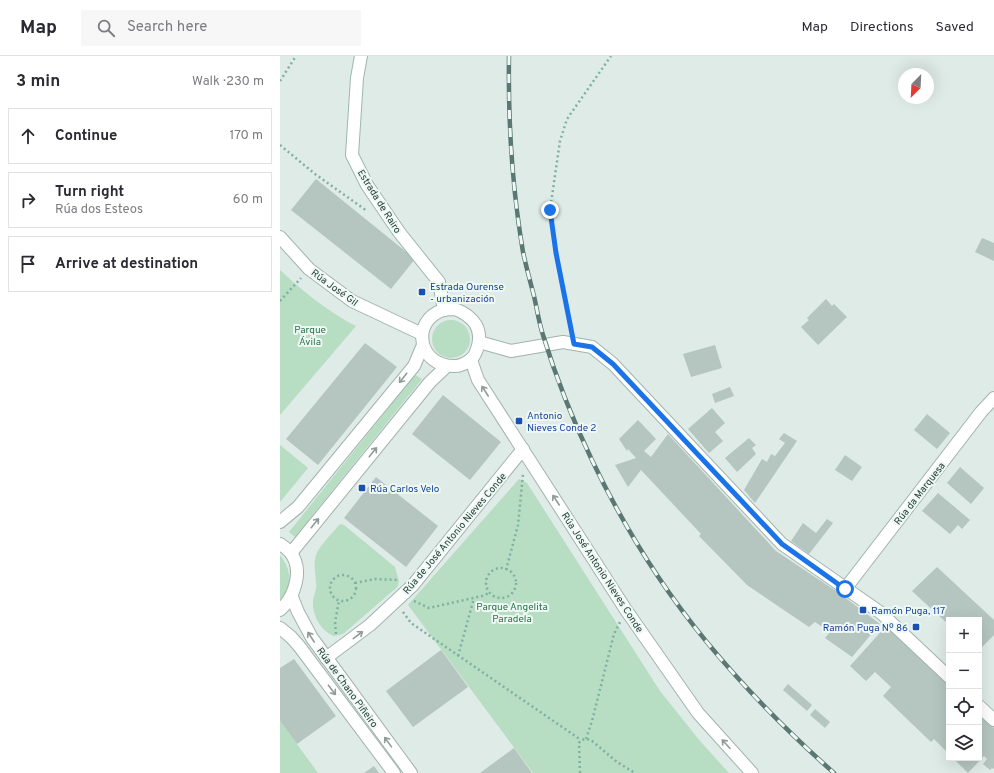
<!DOCTYPE html>
<meta charset="utf-8">
<style>
body{margin:0;font-family:Overpass,sans-serif;background:#f7f7f7;color:#2b2b33}
.controls{position:absolute;right:12px;bottom:12px;display:grid;overflow:hidden;border-radius:0px;box-shadow:0 4px 16px #0002}
.controls button{width:36px;height:36px;display:grid;place-items:center;padding:0;border:0;border-bottom:1px solid #e1e1e2;background:#fff;color:#2b2b33;font:20px sans-serif}
.compass{position:absolute;left:618px;top:12px;width:36px;height:36px;border-radius:50%;background:#fff;box-shadow:0 4px 16px #0002;rotate:204deg}
.stop{position:absolute;width:12px;height:12px;margin:-9px;border:3px solid #1a73e8;border-radius:50%;background:#fff}
.stop.end{background:#1a73e8;border-color:#fff;box-shadow:0 1px 4px #0008}
.list{margin:0;padding:0;list-style:none}
h2{display:flex;justify-content:space-between;align-items:center;height:52px;margin:0;padding:0 16px;font-size:17px}
h2 small{font-size:13px;font-weight:400;color:#7c7c81}
.list li{display:grid;grid-template-columns:26px 1fr auto;gap:12px;align-items:center;box-sizing:border-box;height:56px;margin:0 8px 8px;padding:0 8px;border:1px solid #e1e1e2;border-radius:0px}
.list b{display:block;font-size:15px;white-space:nowrap}
.list p{margin:0;font-size:13px;white-space:nowrap;color:#7c7c81}
.list em{font-size:13px;font-style:normal;color:#7c7c81}
.icon{flex:none;width:22px;height:22px;fill:none;stroke:currentColor;stroke-width:2;stroke-linecap:round;stroke-linejoin:round}
.map{position:relative;flex:none;width:714px;height:717px;overflow:hidden}
header{display:flex;align-items:center;gap:24px;box-sizing:border-box;height:56px;padding:0 20px;background:#fff;border-bottom:1px solid #e1e1e2}
header strong{font-size:19px}
nav{display:flex;gap:22px;margin-inline-start:auto;font-size:14px}
.search{width:280px;height:36px;background:#f7f7f7;display:flex;align-items:center;gap:10px;box-sizing:border-box;padding:0 14px;border-radius:0px;color:#7c7c81;font-size:15px}
main{display:flex}
aside{flex:1;background:#fff}
.map>svg:first-child{display:block}
.green{fill:#b7ddc3}
.building{fill:#b4c6bf}
.lines{fill:none;stroke-linecap:round;stroke-linejoin:round}
.street-casing{stroke:#a2b3ae;stroke-width:14}
.secondary-casing{stroke:#9db7af;stroke-width:14}
.path{stroke:#7eb0a3;stroke-width:2.5;stroke-dasharray:2 3;stroke-linecap:butt}
.street{stroke:#fff;stroke-width:12}
.secondary{stroke:#fff;stroke-width:12}
.rail-casing{stroke:#5a7771;stroke-width:4.5}
.rail{stroke:#eff8f4;stroke-width:3;stroke-dasharray:9;stroke-linecap:butt}
.oneway{stroke:#8f9d9a}
.route{stroke:#1a73e8;stroke-width:5}
.transit-dot{fill:#1a4fb4;stroke:#eff8f4;stroke-width:1.5}
.labels{text-anchor:middle;stroke-width:4;stroke-linejoin:round;paint-order:stroke}
.street-label{font-size:10px;fill:#1f3b36;stroke:#eff8f4}
.transit-label{font-size:10px;fill:#164399;stroke:#eff8f4;text-anchor:start}
.park-label{font-size:10px;fill:#28744a;stroke:#eff8f4}
</style>
<header>
<strong>Map</strong>
<div class="search"><svg class="icon" aria-label="search" viewBox="0 0 24 24"><circle cx="10" cy="10" r="6"/><path d="M15 15l6 6"/></svg>Search here</div>
<nav><a>Map</a><a>Directions</a><a>Saved</a></nav>
</header>
<main>
<aside>
<h2>3 min<small>Walk · 230 m</small></h2>
<ul class="list">
<li><svg class="icon" aria-label="ahead" viewBox="0 0 24 24"><path d="M12 20V5M6 11l6-6 6 6"/></svg><div><b>Continue</b></div><em>170 m</em></li>
<li><svg class="icon" aria-label="right" viewBox="0 0 24 24"><path d="M7 20v-9h11M14 6l5 5-5 5"/></svg><div><b>Turn right</b><p>Rúa dos Esteos</p></div><em>60 m</em></li>
<li><svg class="icon" aria-label="arrive" viewBox="0 0 24 24"><path d="M6 21V4h12l-3 4 3 4H6"/></svg><div><b>Arrive at destination</b></div></li>
</ul>
</aside>
<div class="map">
<svg width="714" height="717" viewBox="0 0 714 717">
<rect width="100%" height="100%" fill="#dfebe6"/>
<g class="green">
<path d="M0,214C21,234 50,257 76,270L0,359Z"/>
<circle cx="171" cy="283" r="19"/>
<path d="M135,319L142,323L15,481L9,476Z"/>
<path d="M0,389L28,412L0,446Z"/>
<path d="M239,423L247,427L380,635L420,685L449,717H253L128,549Z"/>
<path d="M61,468L64,469L115,511L119,525L118,530L115,533L63,578L54,580C41,575 32,559 33,545C34,539 37,533 36,527C36,518 33,507 36,499C39,490 52,478 58,470Z"/>
<path d="M0,499C12,515 13,529 0,544Z"/>
<path d="M0,665L38,717H0Z"/>
</g>
<g class="building">
<path d="M36,123L135,203L111,233L11,154Z"/>
<path d="M702,182L714,187V205L695,196Z"/>
<path d="M546,243L552,250L554,248L567,261L538,289L521,271L529,264L527,262Z"/>
<path d="M85,287L117,311L38,409L6,383Z"/>
<path d="M435,289L442,312L411,321L403,298Z"/>
<path d="M450,331L454,340L435,347L432,338Z"/>
<path d="M163,339L221,386L190,424L132,378Z"/>
<path d="M432,352L445,367L435,376L443,385L429,397L408,373Z"/>
<path d="M647,358L670,377L657,393L634,374Z"/>
<path d="M358,364L376,383L364,395L371,401L388,378L496,495L559,537L600,568L572,601L545,582L550,576L535,566L529,571L467,529L419,480L421,478L361,414L348,431L335,409L356,402L348,393L347,395L339,383Z"/>
<path d="M504,377L517,385L475,447L464,434L482,403L487,406L491,398L495,400L505,387L499,383Z"/>
<path d="M469,382L476,389L472,392L476,398L457,416L445,402Z"/>
<path d="M565,399L582,411L572,425L555,414Z"/>
<path d="M680,411L704,432L691,448L667,427Z"/>
<path d="M96,421L158,470L126,511L64,462Z"/>
<path d="M658,437L690,464L682,473L678,469L670,478L642,455Z"/>
<path d="M547,463L553,467L529,498L511,485L523,467L536,477Z"/>
<path d="M657,511L714,564V579L699,594V564H669V569L632,535Z"/>
<path d="M606,570L669,629V698L654,683L651,686L603,640L611,631L595,616L586,625L570,610Z"/>
<path d="M161,594L188,631L133,671L106,635Z"/>
<path d="M14,603L56,660L17,688L0,665V612Z"/>
<path d="M508,628L532,649L527,655L503,634Z"/>
<path d="M535,653L550,666L545,672L530,659Z"/>
<path d="M699,658L714,672V713L712,712L710,714L703,708L707,703L704,700L688,717L673,702H699Z"/>
<path d="M234,692L252,717H200Z"/>
<path d="M94,710L99,717H84Z"/>
</g>
<g class="lines">
<g class="street-casing">
<g id="street">
<path d="M0,181L29,213L72,245L142,278"/>
<path d="M175,253C193,260 204,273 197,293C196,296 194,301 191,303C187,307 180,310 175,310C138,311 130,265 163,254C166,253 171,253 175,253Z"/>
<path d="M199,286L231,295L283,286L312,291L333,308L502,488L601,557L669,621"/>
<path d="M191,304L198,324L346,554L418,657L472,717"/>
<path d="M0,466L18,451L134,310L143,289"/>
<path d="M0,488C3,490 7,493 10,496C24,513 15,541 0,554"/>
<path d="M11,497L150,326L167,310"/>
<path d="M565,533L701,356L714,342"/>
<path d="M12,541L18,556L32,582L131,717"/>
<path d="M0,572L11,581L19,590L114,717"/>
<path d="M46,602L90,569L133,529L243,393"/>
<path d="M699,650L714,664"/>
</g>
</g>
<g class="secondary-casing">
<path id="secondary" d="M81,0L77,22L72,99L87,129L119,176L159,226L164,254"/>
</g>
<g class="path">
<path d="M0,25L16,0"/>
<path d="M0,89L35,118L87,155"/>
<path d="M0,245L21,222"/>
<path d="M291,274L276,197L270,154L280,85L287,63L331,0"/>
<circle cx="221" cy="527" r="15"/>
<path d="M226,514L238,469L243,418"/>
<circle cx="63" cy="532" r="13"/>
<path d="M75,527L95,523L119,524"/>
<path d="M134,545L149,552L202,540L209,537"/>
<path d="M123,556L131,567L301,684"/>
<path d="M56,578L55,566L59,545"/>
<path d="M178,600L194,542"/>
<path d="M306,683L312,665L334,578L340,566"/>
<path d="M300,717L299,687L301,684L306,683L311,684L337,706L355,717"/>
</g>
<use href="#street" class="street"/>
<use href="#secondary" class="secondary"/>
<g class="rail-casing">
<path id="rail" d="M229,0C228,66 232,131 243,196C246,210 250,225 254,240C257,253 259,267 263,279C289,364 330,449 379,522C428,595 489,659 554,717"/>
</g>
<use href="#rail" class="rail"/>
</g>
<defs><path id="oneway-shaft" d="M-6 0H5M1.5-3L5.5 0L1.5 3" fill="none" stroke-width="1.6" stroke-linecap="round" stroke-linejoin="round"/></defs>
<g class="oneway">
<use href="#oneway-shaft" transform="translate(123 322) rotate(129)"/>
<use href="#oneway-shaft" transform="translate(205 335) rotate(-123)"/>
<use href="#oneway-shaft" transform="translate(93 396) rotate(-51)"/>
<use href="#oneway-shaft" transform="translate(276 444) rotate(-123)"/>
<use href="#oneway-shaft" transform="translate(35 467) rotate(-51)"/>
<use href="#oneway-shaft" transform="translate(78 579) rotate(-37)"/>
<use href="#oneway-shaft" transform="translate(31 581) rotate(-123)"/>
<use href="#oneway-shaft" transform="translate(52 634) rotate(53)"/>
<use href="#oneway-shaft" transform="translate(108 686) rotate(-126)"/>
<use href="#oneway-shaft" transform="translate(446 688) rotate(-132)"/>
</g>
<g class="lines">
<path class="route" d="M270,154L276,197L294,288L312,291L333,308L502,488L565,533"/>
</g>
<g class="transit-dot">
<rect x="138" y="232" width="8" height="8" rx="2"/>
<rect x="235" y="361" width="8" height="8" rx="2"/>
<rect x="78" y="428" width="8" height="8" rx="2"/>
<rect x="579" y="550" width="8" height="8" rx="2"/>
<rect x="632" y="567" width="8" height="8" rx="2"/>
</g>
<g class="labels">
<g class="street-label">
<text transform="translate(100 145) rotate(58)" y="4">Estrada de Rairo</text>
<text transform="translate(55 231) rotate(36)" y="4">Rúa José Gil</text>
<text transform="translate(639 437) rotate(-52)" y="4">Rúa da Marquesa</text>
<text transform="translate(174 477) rotate(-50)" y="4">Rúa de José Antonio Nieves Conde</text>
<text transform="translate(323 516) rotate(57)" y="4">Rúa José Antonio Nieves Conde</text>
<text transform="translate(68 631) rotate(54)" y="4">Rúa de Chano Piñeiro</text>
</g>
<g class="transit-label">
<text x="150" y="234">Estrada Ourense<tspan x="150" dy="12">- urbanización</tspan></text>
<text x="247" y="363">Antonio<tspan x="247" dy="12">Nieves Conde 2</tspan></text>
<text x="90" y="436">Rúa Carlos Velo</text>
<text x="591" y="558">Ramón Puga, 117</text>
<text x="628" y="575" text-anchor="end">Ramón Puga Nº 86</text>
</g>
<g class="park-label">
<text x="30" y="277">Parque<tspan x="30" dy="12">Ávila</tspan></text>
<text x="232" y="554">Parque Angelita<tspan x="232" dy="12">Paradela</tspan></text>
</g>
</g>
</svg>
<div class="controls">
<button>+</button>
<button>−</button>
<button><svg class="icon" aria-label="locate" viewBox="0 0 24 24"><circle cx="12" cy="12" r="6"/><path d="M12 2v4M12 18v4M2 12h4M18 12h4"/></svg></button>
<button><svg class="icon" aria-label="layers" viewBox="0 0 24 24"><path d="M12 4l9 5-9 5-9-5zM3 14l9 5 9-5"/></svg></button>
</div>
<svg class="compass" viewBox="-18 -18 36 36"><path d="M0-13l5 13h-10z" fill="#e53935"/><path d="M0 13l5-13h-10z" fill="#7c7c81"/></svg>
<div class="stop" style="left:565px;top:533px"></div>
<div class="stop end" style="left:270px;top:154px"></div>
</div>
</main>
